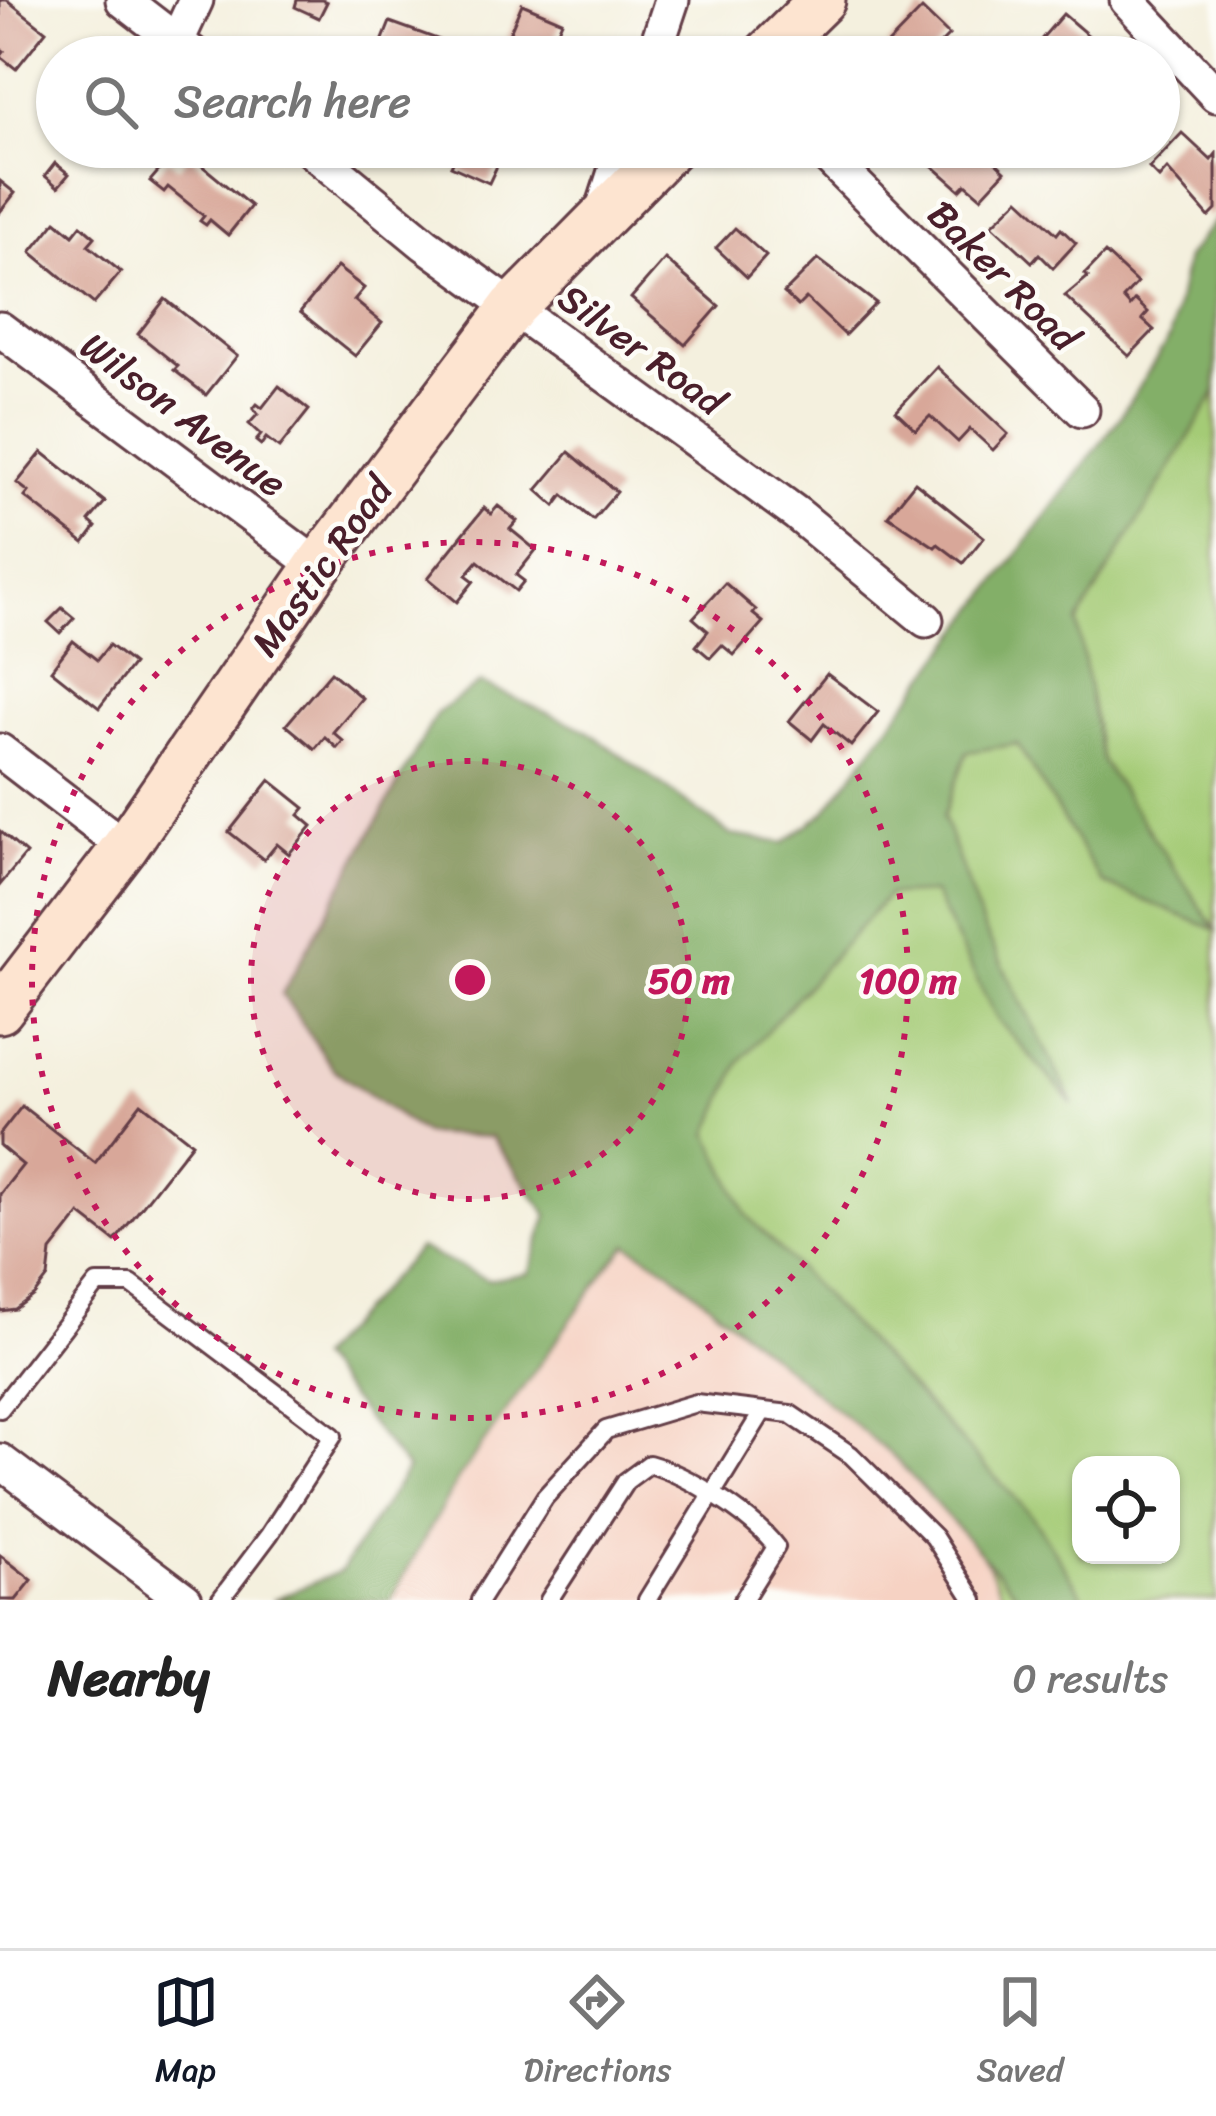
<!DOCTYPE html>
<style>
body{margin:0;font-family:Sriracha,sans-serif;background:#f6f6f6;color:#222}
.controls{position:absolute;right:36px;bottom:36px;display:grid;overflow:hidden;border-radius:24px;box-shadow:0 3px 9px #0004}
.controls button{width:108px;height:108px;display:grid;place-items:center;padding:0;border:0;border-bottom:3px solid #e0e0e0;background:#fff;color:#222;font:60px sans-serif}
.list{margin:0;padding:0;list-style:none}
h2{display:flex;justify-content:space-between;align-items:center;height:156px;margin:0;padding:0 48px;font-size:51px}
h2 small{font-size:39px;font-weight:400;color:#767676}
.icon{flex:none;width:66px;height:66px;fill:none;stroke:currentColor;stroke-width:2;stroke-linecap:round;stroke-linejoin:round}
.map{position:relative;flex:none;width:1216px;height:1600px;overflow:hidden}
.search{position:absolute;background:#fff;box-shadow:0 3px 9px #0004;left:36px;right:36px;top:36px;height:132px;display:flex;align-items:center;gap:30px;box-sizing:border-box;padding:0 42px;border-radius:66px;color:#767676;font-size:45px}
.sheet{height:348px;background:#fff}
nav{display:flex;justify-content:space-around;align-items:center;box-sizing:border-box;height:168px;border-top:3px solid #e0e0e0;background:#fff;font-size:33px;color:#767676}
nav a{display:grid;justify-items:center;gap:6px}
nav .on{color:#111827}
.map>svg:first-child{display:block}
.built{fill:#f6d2c3}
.green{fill:#a4cb76;stroke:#777550;stroke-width:3;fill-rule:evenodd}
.forest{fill:#83af67;stroke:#666749;stroke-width:3}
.building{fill:#d8a799}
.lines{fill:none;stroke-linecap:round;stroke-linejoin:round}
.lane-casing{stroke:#643e46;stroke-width:22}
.street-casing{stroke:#643e46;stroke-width:39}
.secondary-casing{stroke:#643e46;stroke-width:51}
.lane{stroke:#fff;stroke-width:16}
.street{stroke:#fff;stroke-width:33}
.secondary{stroke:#fde4d0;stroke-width:45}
.ring{fill:none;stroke:#c2185b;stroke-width:6;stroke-dasharray:6 12}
.labels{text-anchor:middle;stroke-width:9;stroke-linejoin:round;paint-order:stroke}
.street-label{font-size:39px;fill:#4a1f2b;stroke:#fdfcf7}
.centre{fill:#c2185b;stroke:#fdfcf7;stroke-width:6}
.ring-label{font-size:36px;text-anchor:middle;font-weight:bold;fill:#c2185b;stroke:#fdfcf7;stroke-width:9;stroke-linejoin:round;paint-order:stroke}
</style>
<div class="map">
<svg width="1216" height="1600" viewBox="0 0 1216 1600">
<rect width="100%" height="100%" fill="#fdfcf7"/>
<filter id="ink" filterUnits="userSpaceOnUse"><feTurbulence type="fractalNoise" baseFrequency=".00833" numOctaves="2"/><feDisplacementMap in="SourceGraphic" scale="24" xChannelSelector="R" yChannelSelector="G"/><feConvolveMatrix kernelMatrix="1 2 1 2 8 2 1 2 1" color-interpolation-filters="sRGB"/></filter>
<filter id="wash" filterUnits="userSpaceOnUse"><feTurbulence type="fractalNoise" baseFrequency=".004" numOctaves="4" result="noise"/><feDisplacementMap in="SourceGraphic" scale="48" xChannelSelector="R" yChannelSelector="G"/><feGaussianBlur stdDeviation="2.7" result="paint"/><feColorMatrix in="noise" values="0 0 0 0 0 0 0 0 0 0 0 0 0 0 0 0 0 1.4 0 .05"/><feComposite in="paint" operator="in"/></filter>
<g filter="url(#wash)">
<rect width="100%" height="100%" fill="#f4f0de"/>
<path class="built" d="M646,1171L965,1514L1004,1600H367Z"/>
<path class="green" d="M1216,290V1600H1004L964,1514L646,1171ZM1081,1465H1171V1555H1081Z"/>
<path class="forest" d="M1216,219V392L1077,623L1101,760L1216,930L1102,883L1017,744L967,752L943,817L983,927L1074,1105L997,1019L933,893L888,895L740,1061L709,1134L746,1214L1032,1516L1085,1600H1022L896,1459L669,1270L628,1244L609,1266L458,1479L390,1600H273L341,1571L407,1469L317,1358L419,1248L488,1280L529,1273L548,1215L491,1137L424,1134L333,1069L282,994L437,713L480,683L586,730L731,835L784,843L825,812L1118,420L1170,337L1186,258Z"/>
<g id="blocks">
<g class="building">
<path d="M0,0H7L46,31L16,69L0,56L4,51L0,48Z"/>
<path d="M297,0H322L327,2L319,18L295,7Z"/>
<path d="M522,4L562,21L546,57H524L503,48Z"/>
<path d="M922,9L949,35L927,57H900L887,45Z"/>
<path d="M1063,14L1104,49L1100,54L1103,57H1052L1037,44Z"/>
<path d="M390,22L451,44L445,57H376Z"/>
<path d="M1182,133L1211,160L1216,154V210L1209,217L1167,169L1159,178L1149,168Z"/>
<path d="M460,147H506L489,183L451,166Z"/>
<path d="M930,147H969L984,160L988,155L1005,171L981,197L966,184L960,190L919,154Z"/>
<path d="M189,155L251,206L228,235L210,220L206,225L200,221L204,216L168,187L164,192L150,181L168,160L179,168Z"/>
<path d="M55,163L69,174L58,187L45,176Z"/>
<path d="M0,181L15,193L0,212Z"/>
<path d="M1019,199L1057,234L1061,229L1076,243L1053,268L1039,254L1032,262L992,225Z"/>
<path d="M56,221L73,235L81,225L95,237L88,245L121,272L94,304L31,252Z"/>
<path d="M735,228L766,256L747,277L716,248Z"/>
<path d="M1105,253L1137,283L1123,298L1130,306L1135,300L1148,312L1142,319L1154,330L1129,356L1065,296L1088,277L1085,274Z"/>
<path d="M665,259L719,306L685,345L631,298Z"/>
<path d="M818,259L876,303L845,335L806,298L798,306L784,293Z"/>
<path d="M337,267L364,288L354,300L382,323L355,356L300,312Z"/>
<path d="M165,299L237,356L206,395L174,370L178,366L138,334Z"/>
<path d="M937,367L1008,434L993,450L970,429L958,442L930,416L916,430L896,411Z"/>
<path d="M279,386L309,410L279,448L266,438L261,445L256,441L261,435L249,424L258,414L253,409L257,404L262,408Z"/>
<path d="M42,452L105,502L89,521L96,527L84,543L25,497L29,492L17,483Z"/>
<path d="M569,452L617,492L593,520L563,495L555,506L537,490Z"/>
<path d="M915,482L984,537L963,563L938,544L935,547L888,516Z"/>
<path d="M498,506L517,521L510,529L536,550L516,575L524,581L516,591L478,561L466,575L474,581L457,602L428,578L484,508L491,514Z"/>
<path d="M725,583L756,610L753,614L763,622L734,655L722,645L710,658L696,646L708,631L693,618Z"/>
<path d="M62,608L74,618L60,633L48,622Z"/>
<path d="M73,641L97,660L109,645L133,664L99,708L51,670Z"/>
<path d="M331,672L362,698L333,732L343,741L337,748L325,737L315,749L286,725Z"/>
<path d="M827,674L878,712L851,746L824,724L812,740L789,721Z"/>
<path d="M270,780L305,808L299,815L312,826L289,854L277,844L264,860L229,832Z"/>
<path d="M0,831L26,854L0,885Z"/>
<path d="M141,1103L192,1143L115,1241L80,1214L51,1251L48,1277L34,1295L15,1309L0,1311V1194L23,1165L0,1146V1134L22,1106L95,1163Z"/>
<path d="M0,1555L32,1580L16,1600H0Z"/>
</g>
</g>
</g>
<g filter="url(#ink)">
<use href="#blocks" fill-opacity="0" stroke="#643e46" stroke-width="3"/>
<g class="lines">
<g class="lane-casing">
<g id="lane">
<path d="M0,1409L97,1284H131L333,1436L269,1535L220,1600"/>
<path d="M480,1600L545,1497L606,1430L696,1403L790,1414L851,1455L934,1537L974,1600"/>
<path d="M549,1600L626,1481L649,1464C688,1475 752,1515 776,1547L743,1600"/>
<path d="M647,1600L763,1411"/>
</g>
</g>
<g class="street-casing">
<g id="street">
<path d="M123,0L197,57"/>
<path d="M1127,0L1216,95"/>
<path d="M177,41L196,0"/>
<path d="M653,57L672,0"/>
<path d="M307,147L425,244L797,514L926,620"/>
<path d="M818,147L1082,410"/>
<path d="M601,215L623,147"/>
<path d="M0,329L318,566"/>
<path d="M0,751L125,847"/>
<path d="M0,1461L185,1600"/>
</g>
</g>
<g class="secondary-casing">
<g id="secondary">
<path d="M764,57L822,0"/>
<path d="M0,1010L125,847L318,566L513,307L671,147"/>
</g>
</g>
<use href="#lane" class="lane"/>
<use href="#street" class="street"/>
<use href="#secondary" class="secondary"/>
</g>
</g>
<circle cx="470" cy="980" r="219" fill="#c2185b" fill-opacity=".12"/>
<g class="ring">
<circle cx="470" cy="980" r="219"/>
<circle cx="470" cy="980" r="438"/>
</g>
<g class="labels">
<g class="street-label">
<text transform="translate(1004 275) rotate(45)" y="14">Baker Road</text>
<text transform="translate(642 349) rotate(36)" y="14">Silver Road</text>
<text transform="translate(184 414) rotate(37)" y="14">Wilson Avenue</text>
<text transform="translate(321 566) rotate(-54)" y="14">Mastic Road</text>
</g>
</g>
<circle cx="470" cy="980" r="18" class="centre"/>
<g class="ring-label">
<text x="689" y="993">50 m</text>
<text x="908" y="993">100 m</text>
</g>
</svg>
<div class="controls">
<button><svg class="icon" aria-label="locate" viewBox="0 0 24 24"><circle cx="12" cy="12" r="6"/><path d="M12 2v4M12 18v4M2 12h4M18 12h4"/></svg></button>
</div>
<div class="search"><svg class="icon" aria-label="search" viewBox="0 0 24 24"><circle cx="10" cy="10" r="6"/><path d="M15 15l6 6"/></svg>Search here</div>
</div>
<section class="sheet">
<h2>Nearby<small>0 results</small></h2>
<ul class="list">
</ul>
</section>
<nav>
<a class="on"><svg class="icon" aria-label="map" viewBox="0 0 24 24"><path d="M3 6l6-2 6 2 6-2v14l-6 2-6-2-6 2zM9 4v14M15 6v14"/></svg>Map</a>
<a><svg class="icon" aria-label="directions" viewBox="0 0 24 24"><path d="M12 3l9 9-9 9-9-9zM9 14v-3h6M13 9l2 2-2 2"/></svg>Directions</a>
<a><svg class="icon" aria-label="saved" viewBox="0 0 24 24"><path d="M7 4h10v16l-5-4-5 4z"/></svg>Saved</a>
</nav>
